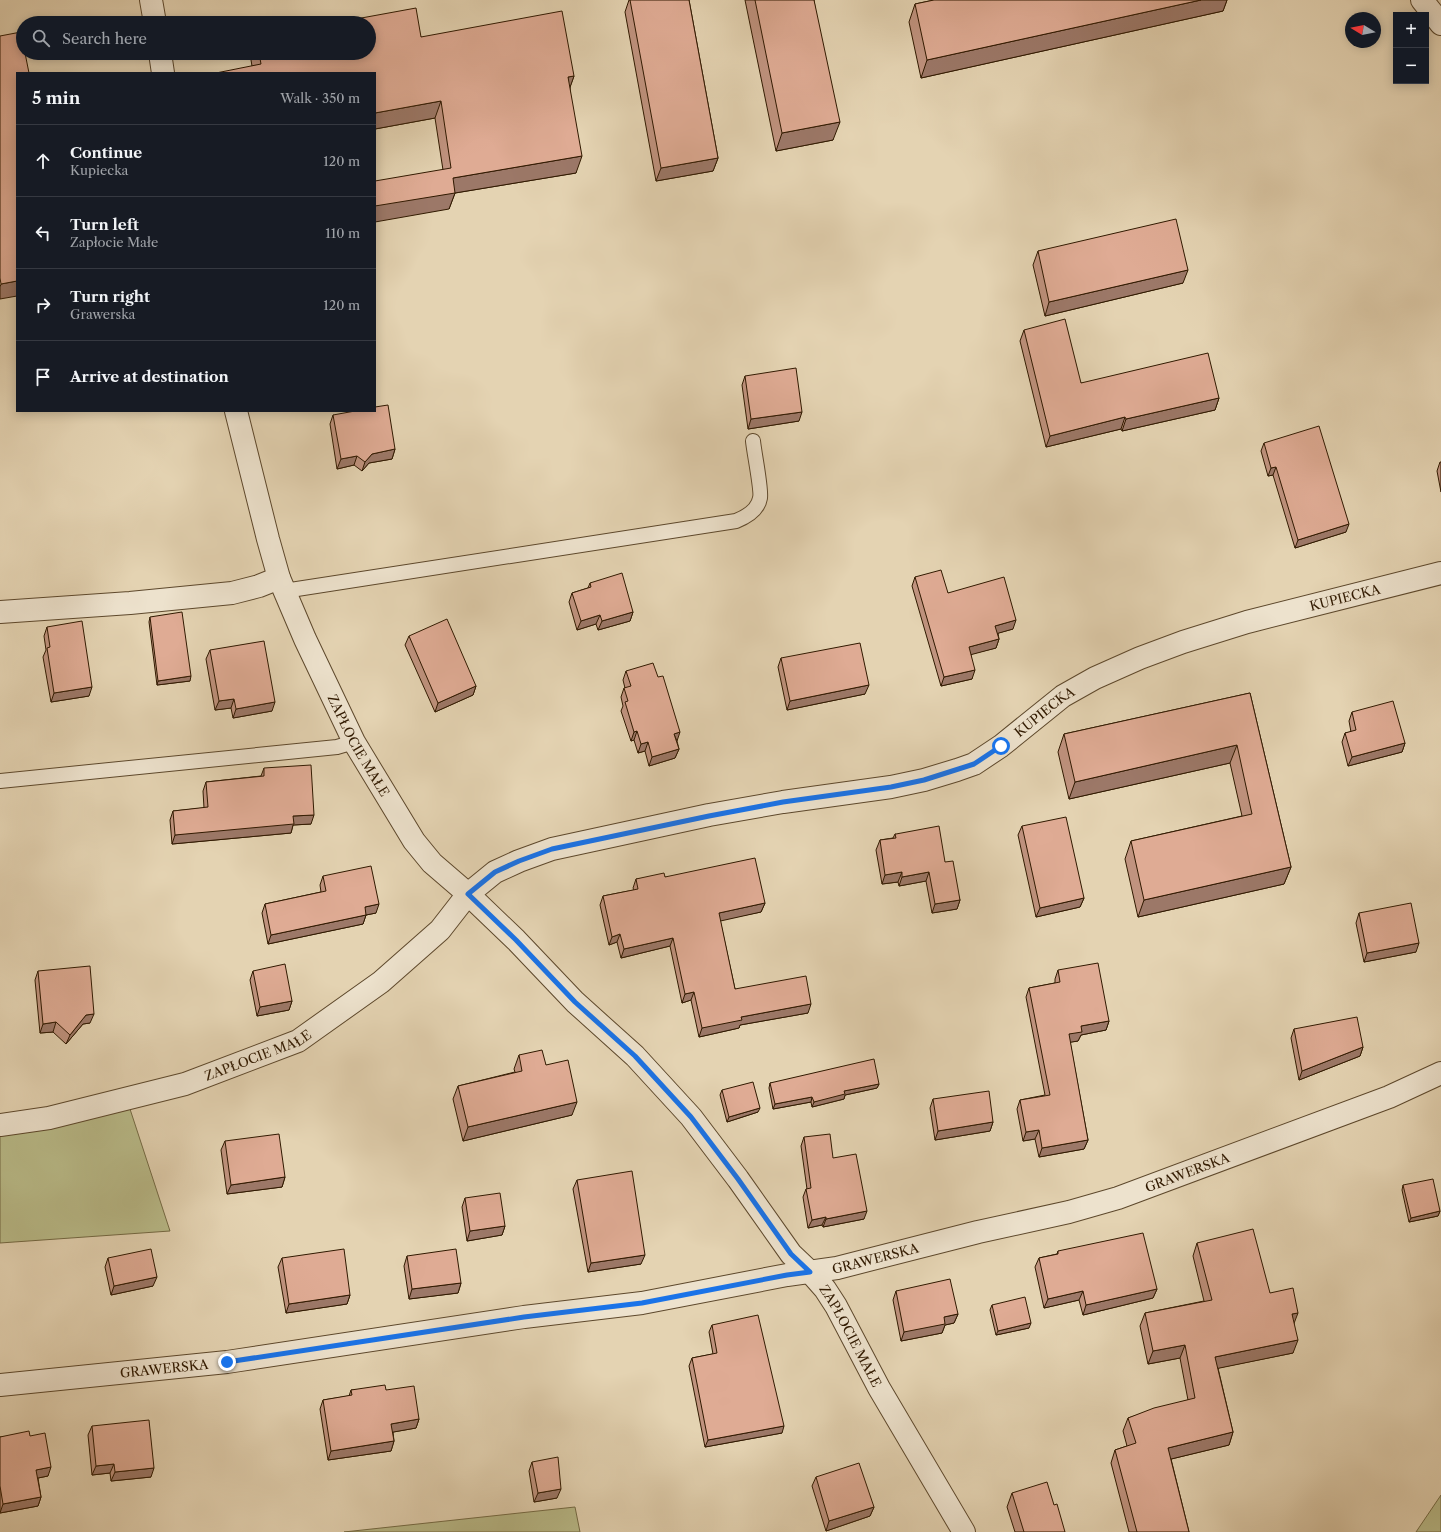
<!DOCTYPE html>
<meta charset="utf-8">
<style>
body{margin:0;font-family:"Libre Caslon Text",serif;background:#20242c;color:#f1f3f6}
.controls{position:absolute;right:12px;top:12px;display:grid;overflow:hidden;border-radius:0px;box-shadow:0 2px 10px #0003}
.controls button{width:36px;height:36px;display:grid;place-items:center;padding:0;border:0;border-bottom:1px solid #363941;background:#171b24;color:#f1f3f6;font:20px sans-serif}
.compass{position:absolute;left:1345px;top:12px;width:36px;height:36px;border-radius:50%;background:#171b24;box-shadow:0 2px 10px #0003;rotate:280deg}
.stop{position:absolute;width:12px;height:12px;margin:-9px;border:3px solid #1a73e8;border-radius:50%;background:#fff}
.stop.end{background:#1a73e8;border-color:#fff;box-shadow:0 1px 4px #0008}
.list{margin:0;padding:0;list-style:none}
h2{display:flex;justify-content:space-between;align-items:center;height:52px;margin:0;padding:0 16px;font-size:17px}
h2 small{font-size:13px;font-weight:400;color:#9ea1a6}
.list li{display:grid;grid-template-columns:26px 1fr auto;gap:12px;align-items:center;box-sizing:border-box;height:72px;padding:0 16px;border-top:1px solid #363941}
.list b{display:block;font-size:15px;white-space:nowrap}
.list p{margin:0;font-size:13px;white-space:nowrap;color:#9ea1a6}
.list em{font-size:13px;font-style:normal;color:#9ea1a6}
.icon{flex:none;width:22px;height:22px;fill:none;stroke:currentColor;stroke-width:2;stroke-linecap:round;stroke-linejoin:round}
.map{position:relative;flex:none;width:1441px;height:1532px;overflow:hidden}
.search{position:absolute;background:#171b24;box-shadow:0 2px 10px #0003;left:16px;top:16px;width:360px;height:44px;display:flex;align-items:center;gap:10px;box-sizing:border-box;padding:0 14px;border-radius:22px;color:#9ea1a6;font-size:15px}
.panel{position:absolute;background:#171b24;box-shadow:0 2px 10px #0003;left:16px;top:72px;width:360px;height:340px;border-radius:0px}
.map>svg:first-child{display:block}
.green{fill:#b9bb89;stroke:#746a44}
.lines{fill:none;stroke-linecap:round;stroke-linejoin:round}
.service-casing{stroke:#5d482c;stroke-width:16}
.minor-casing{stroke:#5d482c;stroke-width:24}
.tertiary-casing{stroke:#5d482c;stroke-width:24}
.service{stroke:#ede2cd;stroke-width:14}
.minor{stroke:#ede2cd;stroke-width:22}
.tertiary{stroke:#ede2cd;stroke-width:22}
.wall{fill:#c0937f;stroke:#301900}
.shaded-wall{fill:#9c7868;stroke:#301900}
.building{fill:#dfab94;stroke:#301900}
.route{stroke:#1a73e8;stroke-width:5}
.labels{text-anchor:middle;stroke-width:3;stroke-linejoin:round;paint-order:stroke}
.street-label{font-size:13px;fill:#301900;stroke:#ede2cd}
</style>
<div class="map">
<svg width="1441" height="1532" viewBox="0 0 1441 1532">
<rect width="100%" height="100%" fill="#e4d3b2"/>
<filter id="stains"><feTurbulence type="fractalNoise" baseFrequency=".005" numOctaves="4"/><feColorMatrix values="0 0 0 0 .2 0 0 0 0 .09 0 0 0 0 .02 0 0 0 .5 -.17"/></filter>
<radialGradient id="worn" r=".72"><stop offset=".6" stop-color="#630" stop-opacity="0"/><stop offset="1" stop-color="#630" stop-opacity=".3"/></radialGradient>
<g class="green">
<path d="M129,1106L170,1231L0,1243V1133Z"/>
<path d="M1441,1495V1532H1416Z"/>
<path d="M575,1507L580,1532H344Z"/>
</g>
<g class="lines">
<g class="service-casing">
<g id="service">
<path d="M284,591L736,521C746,517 758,510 760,498C762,491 754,452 753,441"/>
<path d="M0,781L337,747L354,742"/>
</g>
</g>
<g class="minor-casing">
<g id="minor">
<path d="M151,0L155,23"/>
<path d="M160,53L163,73"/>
<path id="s1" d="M236,411L268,539L279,578L305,639L354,742L414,841L432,863L468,894L516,940L575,1002L635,1056L691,1117L738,1179L791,1254L810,1272L825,1289L836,1306L879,1388L964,1532"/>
<path d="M0,612L130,603L232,593L259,586L279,578"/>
<path id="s2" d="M0,1125L49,1118L185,1084L298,1041L381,982L440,930L468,894L495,872L519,861L552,849L709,815L783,802L891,787L924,780L957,770L974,764L1001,746L1063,696L1095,678L1140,658L1183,642L1247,622L1441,573"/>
<path id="s3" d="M0,1385L227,1362L524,1317L642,1303L787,1275L837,1268L978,1232L1069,1212L1118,1198L1389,1097L1441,1073"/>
</g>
</g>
<g class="tertiary-casing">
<path id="tertiary" d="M1422,0L1441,24"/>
</g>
<use href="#service" class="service"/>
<use href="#minor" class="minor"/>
<use href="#tertiary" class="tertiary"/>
</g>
<g class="wall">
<path d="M629,0H689L718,158L713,171L656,181L625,12Z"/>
<path d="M745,0H814L833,140L776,151Z"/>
<path d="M934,0H1227L1223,11L921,78L909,22L915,4Z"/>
<path d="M421,37L574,76L570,87L576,173L455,193L449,209L435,118L375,129V73L252,66L250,54L251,53H369Z"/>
<path d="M1038,251L1183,283L1045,316L1033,265Z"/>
<path d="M1024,330L1081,383L1219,398L1215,410L1122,431L1121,429L1046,447L1020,341Z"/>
<path d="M745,376L799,421L748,429L742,385Z"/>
<path d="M333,415L395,449L392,459L369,463L362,471L354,465L337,469L330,424Z"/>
<path d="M1264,443L1346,532L1295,548L1273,475L1268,476L1261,451Z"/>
<path d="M1440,462H1441V492L1437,471Z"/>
<path d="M915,577L948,593L1013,629L998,633L999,639L996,648L971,654L972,679L941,686L912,586Z"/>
<path d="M590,583L633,612L630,621L598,630L596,624L577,630L569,602L572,593L588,588Z"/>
<path d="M150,617L190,681L157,685L149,622Z"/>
<path d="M47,627L89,696L51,702L43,657L46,650L44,636Z"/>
<path d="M409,636L476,686L473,695L435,712L405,645Z"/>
<path d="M210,650L272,711L233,718L231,708L215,710L206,659Z"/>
<path d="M781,658L865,694L787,710L778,667Z"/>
<path d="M626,671L677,741L679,749L675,758L649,766L645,751L638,753L634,740L631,741L621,711L623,706L621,697L624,688H625L623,680Z"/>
<path d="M1250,693L1291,867L1284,884L1138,917L1125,859L1131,841L1242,816L1230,763L1069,799L1058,752L1064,734Z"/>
<path d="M1352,712L1405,743L1402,752L1348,766L1342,742L1345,733L1351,732L1349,721Z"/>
<path d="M264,768L311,824L293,825L291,833L172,844L170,820L173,811L204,808L203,791L206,782L261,776Z"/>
<path d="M1022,826L1084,898L1080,907L1036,917L1018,835Z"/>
<path d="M895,834L945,862L960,900L957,909L932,913L926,881L899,886L898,882L882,884L876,850L880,840L893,838Z"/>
<path d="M323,876L376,913L366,915L363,924L268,944L262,913L265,904L321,892L320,885Z"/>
<path d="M665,877L765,903L761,912L720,920L735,989L808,1013L740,1025L739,1028L699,1037L691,1000L682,1003L670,946L621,958L617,942L609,945L600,905L603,896L634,890L633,888L636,879Z"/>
<path d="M1359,913L1416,952L1364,962L1356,923Z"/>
<path d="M1058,970L1109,1021L1106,1030L1081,1035L1078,1041L1070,1042L1088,1140L1084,1149L1039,1157L1035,1139L1023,1141L1017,1109L1020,1100L1045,1095L1026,997L1029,988L1055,983V979Z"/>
<path d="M38,971L90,1023L83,1024L66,1044L53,1032L40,1033L35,980Z"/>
<path d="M253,971L292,1001L289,1010L257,1016L250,980Z"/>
<path d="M1294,1029L1363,1047L1360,1056L1299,1080L1291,1038Z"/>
<path d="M519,1055L546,1065L572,1115L463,1141L453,1099L458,1086L515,1072L514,1069Z"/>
<path d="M770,1083L879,1084L877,1088L845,1095L844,1099L812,1107L811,1102L773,1109L769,1088Z"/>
<path d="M722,1090L758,1112L727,1122L720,1095Z"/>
<path d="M933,1099L993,1122L990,1131L935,1140L930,1108Z"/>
<path d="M804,1137L833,1158L864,1219L823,1227L822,1225L808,1228L803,1197L806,1189H807L801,1146Z"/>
<path d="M225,1141L285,1177L282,1187L227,1194L221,1150Z"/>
<path d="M577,1180L641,1264L588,1272L573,1189Z"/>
<path d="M1403,1185L1440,1211L1438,1216L1409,1222L1402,1190Z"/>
<path d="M465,1198L505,1226L502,1235L467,1241L462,1207Z"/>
<path d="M1197,1243L1270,1293L1294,1323L1293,1353L1218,1368L1233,1432L1229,1445L1171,1459L1189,1532H1129L1111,1463L1115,1450L1127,1446L1123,1431L1128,1418L1188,1400L1180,1358L1148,1364L1140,1326L1145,1313L1204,1301L1193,1256Z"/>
<path d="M1058,1251L1157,1289L1153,1298L1083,1315L1079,1300L1044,1308L1035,1267L1039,1258L1057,1254Z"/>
<path d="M407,1256L461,1283L458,1293L409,1299L404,1266Z"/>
<path d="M108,1258L153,1286L111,1295L105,1267Z"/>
<path d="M282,1258L350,1295L347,1304L286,1313L278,1267Z"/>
<path d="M896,1291L958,1314L954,1323L945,1325L942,1333L901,1341L893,1300Z"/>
<path d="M992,1305L1029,1328L996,1335L990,1310Z"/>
<path d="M712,1325L782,1433L705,1447L689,1366L692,1358L713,1354L709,1332Z"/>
<path d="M351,1390H386L419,1419L416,1428L393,1432L394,1441L391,1451L328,1460L320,1409L323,1400L349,1396Z"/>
<path d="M92,1426L151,1477L111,1481L110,1473L92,1475L88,1435Z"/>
<path d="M30,1436L48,1476L38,1478L41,1497L38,1506L0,1513V1437Z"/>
<path d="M532,1462L557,1498L534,1502L529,1471Z"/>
<path d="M816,1477L874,1507L870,1516L826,1531L812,1486Z"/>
<path d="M1012,1493L1065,1532H1015L1007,1507Z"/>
</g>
<g class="shaded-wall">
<path d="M1201,0H1227L1223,11L921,78L927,60Z"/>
<path d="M574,76L568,93V77Z"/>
<path d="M441,101L435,118L375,129V113Z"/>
<path d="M840,122L833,140L776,151L782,133Z"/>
<path d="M582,156L576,173L455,193L449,209L375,222V206L453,178Z"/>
<path d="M718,158L713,171L656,181L661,168Z"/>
<path d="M1188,270L1183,283L1045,316L1049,302Z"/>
<path d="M17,281V296L0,299V287L1,284Z"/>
<path d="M1219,398L1215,410L1122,431L1126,419Z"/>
<path d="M802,412L799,421L748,429L751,419Z"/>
<path d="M1125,417L1121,429L1046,447L1050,436Z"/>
<path d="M395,449L392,459L369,463L362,471L365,462L372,454Z"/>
<path d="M357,456L354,465L337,469L341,459Z"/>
<path d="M1276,467L1273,475L1268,476L1271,468Z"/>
<path d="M1349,524L1346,532L1295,548L1298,540Z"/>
<path d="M633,612L630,621L598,630L602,621Z"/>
<path d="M600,615L596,624L577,630L581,621Z"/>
<path d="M1016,620L1013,629L992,635L995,626Z"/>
<path d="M999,639L996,648L966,656L969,647Z"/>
<path d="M975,670L972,679L941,686L944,677Z"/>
<path d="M191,676L190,681L157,685L158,681Z"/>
<path d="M869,685L865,694L787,710L790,701Z"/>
<path d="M476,686L473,695L435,712L438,703Z"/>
<path d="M92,687L89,696L51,702L54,693Z"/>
<path d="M234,699L231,708L215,710L219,701Z"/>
<path d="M275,702L272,711L233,718L236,709Z"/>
<path d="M637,731L634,740L631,741L634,732Z"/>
<path d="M680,732L677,741L674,734Z"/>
<path d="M648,742L645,751L638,753L641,744Z"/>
<path d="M1405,743L1402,752L1348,766L1352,757Z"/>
<path d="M1237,745L1230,763L1069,799L1075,782Z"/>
<path d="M679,749L675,758L649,766L652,757Z"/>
<path d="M314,815L311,824L293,825L291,833L172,844L175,835L293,816Z"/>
<path d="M1291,867L1284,884L1138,917L1144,900Z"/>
<path d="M902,872L898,882L882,884L885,875Z"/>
<path d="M929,872L926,881L899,886L902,877Z"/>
<path d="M1084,898L1080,907L1036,917L1040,908Z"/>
<path d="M960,900L957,909L932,913L935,904Z"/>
<path d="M765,903L761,912L716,922L719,913Z"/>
<path d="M379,904L376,913L361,916L365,907Z"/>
<path d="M366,915L363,924L268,944L271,935Z"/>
<path d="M620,934L617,942L609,945L612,937Z"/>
<path d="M673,938L670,946L621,958L624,949Z"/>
<path d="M1419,943L1416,952L1364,962L1367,953Z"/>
<path d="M694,992L691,1000L682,1003L685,994Z"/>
<path d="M292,1001L289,1010L257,1016L260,1007Z"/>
<path d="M811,1004L808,1013L740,1025L739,1028L699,1037L702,1028L741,1017Z"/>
<path d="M94,1014L90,1023L83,1024L66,1044L70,1035L86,1015Z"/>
<path d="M1109,1021L1106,1030L1081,1035L1078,1041L1066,1043L1069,1034L1081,1026Z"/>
<path d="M56,1022L53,1032L40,1033L43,1024Z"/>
<path d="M1363,1047L1360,1056L1299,1080L1302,1071Z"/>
<path d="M879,1084L877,1088L845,1095L844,1099L812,1107L814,1102L844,1091Z"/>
<path d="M812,1097L811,1102L773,1109L775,1104Z"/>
<path d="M577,1102L572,1115L463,1141L468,1127Z"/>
<path d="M760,1108L758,1112L727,1122L729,1117Z"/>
<path d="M993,1122L990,1131L935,1140L938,1131Z"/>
<path d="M1039,1130L1035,1139L1023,1141L1026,1132Z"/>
<path d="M1088,1140L1084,1149L1039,1157L1042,1148Z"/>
<path d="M285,1177L282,1187L227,1194L231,1185Z"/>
<path d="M867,1211L864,1219L823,1227L826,1219Z"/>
<path d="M1440,1211L1438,1216L1409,1222L1411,1218Z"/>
<path d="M826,1217L822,1225L808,1228L812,1220Z"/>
<path d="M505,1226L502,1235L467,1241L470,1231Z"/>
<path d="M645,1255L641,1264L588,1272L591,1263Z"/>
<path d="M157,1277L153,1286L111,1295L114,1286Z"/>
<path d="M461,1283L458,1293L409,1299L412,1289Z"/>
<path d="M1157,1289L1153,1298L1083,1315L1086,1305Z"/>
<path d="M1083,1291L1079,1300L1044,1308L1048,1299Z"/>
<path d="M350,1295L347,1304L286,1313L289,1304Z"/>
<path d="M1298,1313L1293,1326L1292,1314Z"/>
<path d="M958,1314L954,1323L945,1325L942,1333L901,1341L904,1332L944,1317Z"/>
<path d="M1031,1323L1029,1328L996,1335L998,1331Z"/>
<path d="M1298,1340L1293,1353L1210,1370L1215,1357Z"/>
<path d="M1185,1345L1180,1358L1148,1364L1153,1351Z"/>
<path d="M419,1419L416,1428L388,1433L391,1424Z"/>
<path d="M784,1426L782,1433L705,1447L708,1440Z"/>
<path d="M1233,1432L1229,1445L1163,1461L1168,1448Z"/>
<path d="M394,1441L391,1451L328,1460L331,1451Z"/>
<path d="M114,1464L110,1473L92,1475L96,1466Z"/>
<path d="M51,1467L48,1476L33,1479L36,1470Z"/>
<path d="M154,1468L151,1477L111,1481L115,1472Z"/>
<path d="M561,1489L557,1498L534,1502L538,1493Z"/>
<path d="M41,1497L38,1506L0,1513L3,1504Z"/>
<path d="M874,1507L870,1516L826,1531L829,1521Z"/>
</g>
<g class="building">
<path d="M630,0H689L718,158L661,168Z"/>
<path d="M755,0H814L840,122L782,133Z"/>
<path d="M934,0H1201L927,60L915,4Z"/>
<path d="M416,8L421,37L562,11L574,76L568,77L582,156L453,178L455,193L375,206V181L451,168L441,101L375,113V73H216L261,64L259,53H369V23H334Z"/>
<path d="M21,32L23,43V53H25L29,73H17V281L1,284L0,278V36Z"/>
<path d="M1176,219L1188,270L1049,302L1038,251Z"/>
<path d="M1065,319L1081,383L1208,353L1219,398L1126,419L1125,417L1050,436L1024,330Z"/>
<path d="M796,368L802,412L751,419L745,376Z"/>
<path d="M388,405L395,449L372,454L365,462L357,456L341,459L333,415L355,411H375V407Z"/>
<path d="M1319,426L1349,524L1298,540L1276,467L1271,468L1264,443Z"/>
<path d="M941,570L948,593L1004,577L1016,620L995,626L999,639L969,647L975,670L944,677L915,577Z"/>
<path d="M622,573L633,612L602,621L600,615L581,621L572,593L591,587L590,583Z"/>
<path d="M182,612L191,676L158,681L150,617Z"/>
<path d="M447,619L476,686L438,703L409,636Z"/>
<path d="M82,621L92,687L54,693L47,648L50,647L47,627Z"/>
<path d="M264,641L275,702L236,709L234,699L219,701L210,650Z"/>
<path d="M860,643L869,685L790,701L781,658Z"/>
<path d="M653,663L658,677L663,676L680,732L674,734L679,749L652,757L648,742L641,744L637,731L634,732L625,702L628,701L624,688L631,686L626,671Z"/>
<path d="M1250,693L1291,867L1144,900L1131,841L1252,814L1237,745L1075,782L1064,734Z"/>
<path d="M1393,701L1405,743L1352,757L1345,733L1356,730L1352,712Z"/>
<path d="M311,765L314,815L293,816L294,824L175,835L173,811L208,807L206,782L264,776V768Z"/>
<path d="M1066,817L1084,898L1040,908L1022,826Z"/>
<path d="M939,826L945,862L953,861L960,900L935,904L929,872L902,877V872L885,875L880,840L896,838L895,834H896Z"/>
<path d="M755,858L765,903L719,913L735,989L806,976L811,1004L741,1017L742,1020L702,1028L694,992L685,994L673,938L624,949L620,934L612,937L603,896L638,889L636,879L664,873L665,877Z"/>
<path d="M371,866L379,904L365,907L366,915L271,935L265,904L326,891L323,876Z"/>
<path d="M1411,903L1419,943L1367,953L1359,913Z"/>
<path d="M1098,963L1109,1021L1081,1026L1082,1032L1069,1034L1088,1140L1042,1148L1039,1130L1026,1132L1020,1100L1050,1095L1029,988L1060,982L1058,970Z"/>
<path d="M285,964L292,1001L260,1007L253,971Z"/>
<path d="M90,966L94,1014L86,1015L70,1035L56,1022L43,1024L38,971Z"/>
<path d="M1357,1017L1363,1047L1302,1071L1294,1029Z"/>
<path d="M542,1050L546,1065L568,1060L577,1102L468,1127L458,1086L522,1071L519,1055Z"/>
<path d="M874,1059L879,1084L844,1091L845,1094L814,1102L812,1097L775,1104L770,1083Z"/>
<path d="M753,1082L760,1108L729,1117L722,1090Z"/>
<path d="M989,1091L993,1122L938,1131L933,1099Z"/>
<path d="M279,1134L285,1177L231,1185L225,1141Z"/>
<path d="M830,1134L833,1158L856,1154L867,1211L826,1219V1217L812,1220L806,1189L811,1188L804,1137Z"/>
<path d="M632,1171L645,1255L591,1263L577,1180Z"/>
<path d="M1433,1179L1440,1211L1411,1218L1403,1185Z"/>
<path d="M500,1193L505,1226L470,1231L465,1198Z"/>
<path d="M1253,1229L1270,1293L1293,1288L1298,1313L1292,1314L1298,1340L1215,1357L1233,1432L1168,1448L1189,1532H1137L1115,1450L1136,1443L1128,1418L1154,1408L1195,1398L1185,1345L1153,1351L1145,1313L1212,1300L1197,1243Z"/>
<path d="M1143,1233L1157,1289L1086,1305L1083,1291L1048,1299L1039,1258L1058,1254V1251Z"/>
<path d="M151,1249L157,1277L114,1286L108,1258Z"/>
<path d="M344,1249L350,1295L289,1304L282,1258Z"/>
<path d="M456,1249L461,1283L412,1289L407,1256Z"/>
<path d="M950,1279L958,1314L944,1317L945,1324L904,1332L896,1291Z"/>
<path d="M1025,1297L1031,1323L998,1331L992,1305Z"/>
<path d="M758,1315L784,1426L708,1440L692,1358L717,1353L712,1325Z"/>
<path d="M385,1385L386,1390L414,1386L419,1419L391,1424L394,1441L331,1451L323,1400L352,1395L351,1390Z"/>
<path d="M149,1420L154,1468L115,1472L114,1464L96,1466L92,1426Z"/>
<path d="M29,1431L30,1436L45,1433L51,1467L36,1470L41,1497L3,1504L0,1486V1437Z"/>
<path d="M558,1457L561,1489L538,1493L532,1462Z"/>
<path d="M859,1463L874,1507L829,1521L816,1477Z"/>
<path d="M1047,1482L1054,1505L1057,1504L1065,1532H1024L1012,1493Z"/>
</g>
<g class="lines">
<path class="route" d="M227,1362L524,1317L642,1303L787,1275L810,1272L791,1254L738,1179L691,1117L635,1056L575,1002L516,940L468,894L495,872L519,861L552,849L709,816L783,802L891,787L924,780L974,764L1001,746"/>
</g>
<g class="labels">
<g class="street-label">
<text dy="5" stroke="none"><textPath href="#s2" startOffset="1476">KUPIECKA</textPath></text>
<text dy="5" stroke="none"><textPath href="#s2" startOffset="1152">KUPIECKA</textPath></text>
<text dy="5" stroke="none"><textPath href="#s1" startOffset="358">ZAPŁOCIE MAŁE</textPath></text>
<text dy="5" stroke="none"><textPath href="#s2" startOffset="268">ZAPŁOCIE MAŁE</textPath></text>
<text dy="5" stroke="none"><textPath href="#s3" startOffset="1209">GRAWERSKA</textPath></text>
<text dy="5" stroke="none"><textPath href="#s3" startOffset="885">GRAWERSKA</textPath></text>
<text dy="5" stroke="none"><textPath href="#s1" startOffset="1132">ZAPŁOCIE MAŁE</textPath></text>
<text dy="5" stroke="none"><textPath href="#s3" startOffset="165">GRAWERSKA</textPath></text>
</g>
</g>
<rect width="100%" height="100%" filter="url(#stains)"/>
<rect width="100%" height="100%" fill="url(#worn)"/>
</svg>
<div class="controls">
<button>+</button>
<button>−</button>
</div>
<svg class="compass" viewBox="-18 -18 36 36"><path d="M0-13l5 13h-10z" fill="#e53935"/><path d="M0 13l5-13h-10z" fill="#9ea1a6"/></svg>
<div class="stop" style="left:1001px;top:746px"></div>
<div class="stop end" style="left:227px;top:1362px"></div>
<div class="search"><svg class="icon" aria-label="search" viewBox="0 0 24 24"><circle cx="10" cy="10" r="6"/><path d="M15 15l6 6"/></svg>Search here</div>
<section class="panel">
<h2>5 min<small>Walk · 350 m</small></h2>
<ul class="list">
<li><svg class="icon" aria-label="ahead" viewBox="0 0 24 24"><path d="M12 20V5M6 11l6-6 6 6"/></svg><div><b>Continue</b><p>Kupiecka</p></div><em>120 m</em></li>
<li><svg class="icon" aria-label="left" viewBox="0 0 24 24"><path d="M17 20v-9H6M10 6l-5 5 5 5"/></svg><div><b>Turn left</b><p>Zapłocie Małe</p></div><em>110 m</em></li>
<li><svg class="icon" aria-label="right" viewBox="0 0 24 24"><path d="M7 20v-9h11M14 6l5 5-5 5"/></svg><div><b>Turn right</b><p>Grawerska</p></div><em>120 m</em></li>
<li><svg class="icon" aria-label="arrive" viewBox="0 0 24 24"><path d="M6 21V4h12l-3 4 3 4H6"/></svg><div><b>Arrive at destination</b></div></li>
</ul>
</section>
</div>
